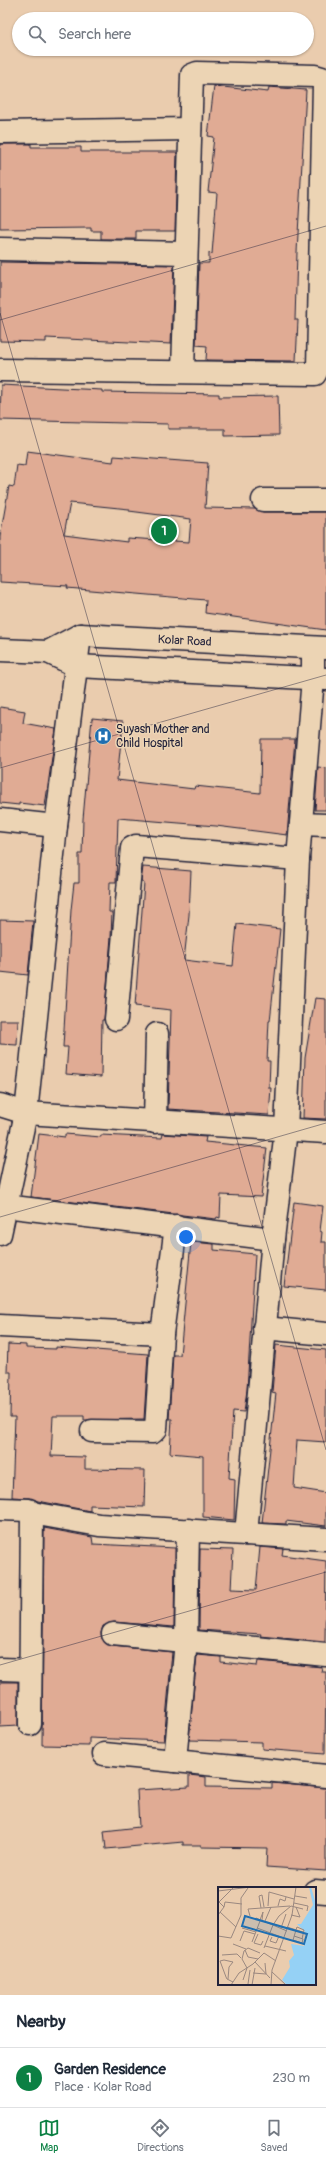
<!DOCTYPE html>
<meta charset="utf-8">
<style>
body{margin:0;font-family:Pangolin,sans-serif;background:#f6f6f7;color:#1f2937}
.you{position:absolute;left:186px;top:1237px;width:14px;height:14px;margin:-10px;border:3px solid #fff;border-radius:50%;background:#1a73e8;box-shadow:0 0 0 6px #1a73e833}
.badge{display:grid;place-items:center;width:26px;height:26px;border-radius:50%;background:#0b8043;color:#fff;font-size:13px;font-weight:700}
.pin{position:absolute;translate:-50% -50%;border:2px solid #fff;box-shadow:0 1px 4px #0006}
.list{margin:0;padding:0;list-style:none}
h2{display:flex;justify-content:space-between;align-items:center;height:52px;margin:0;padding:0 16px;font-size:17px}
h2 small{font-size:13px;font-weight:400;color:#747a83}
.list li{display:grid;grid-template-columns:26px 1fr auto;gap:12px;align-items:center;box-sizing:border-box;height:60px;padding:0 16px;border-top:1px solid #e0e1e3}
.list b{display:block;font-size:15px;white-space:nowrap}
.list p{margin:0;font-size:13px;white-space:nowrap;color:#747a83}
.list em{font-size:13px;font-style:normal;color:#747a83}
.icon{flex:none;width:22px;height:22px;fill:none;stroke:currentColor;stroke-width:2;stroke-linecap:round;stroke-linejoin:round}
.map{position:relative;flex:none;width:326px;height:1995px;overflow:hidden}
.search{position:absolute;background:#fff;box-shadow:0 1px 3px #0004;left:12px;right:12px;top:12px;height:44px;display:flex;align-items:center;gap:10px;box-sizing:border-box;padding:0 14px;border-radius:22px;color:#747a83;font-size:15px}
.sheet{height:112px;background:#fff}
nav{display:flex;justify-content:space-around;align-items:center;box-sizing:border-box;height:56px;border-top:1px solid #e0e1e3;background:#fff;font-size:11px;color:#747a83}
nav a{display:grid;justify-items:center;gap:2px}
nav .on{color:#0b8043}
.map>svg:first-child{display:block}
.building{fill:#e0ab94;stroke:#22223b;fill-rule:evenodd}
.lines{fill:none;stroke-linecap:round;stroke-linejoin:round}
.minor-casing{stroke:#22223b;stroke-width:25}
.secondary-casing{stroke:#22223b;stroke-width:25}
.minor{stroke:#ecd4b4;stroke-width:22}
.secondary{stroke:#ecd4b4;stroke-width:22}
.ticks{fill:none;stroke:#22223b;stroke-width:1;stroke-opacity:0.45}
.labels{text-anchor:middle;stroke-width:3;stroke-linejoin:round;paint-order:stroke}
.street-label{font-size:12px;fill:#22223b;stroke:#ecd4b4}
.poi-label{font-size:12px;fill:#22223b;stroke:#ecd4b4;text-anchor:start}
.inset-road{fill:none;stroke:#9a8880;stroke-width:1}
.view{fill:#1f6fb2;fill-opacity:0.15;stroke:#1f6fb2;stroke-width:2}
.inset-edge{fill:none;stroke:#22223b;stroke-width:2}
</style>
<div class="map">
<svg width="326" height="1995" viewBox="0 0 326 1995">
<rect width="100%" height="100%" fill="#eaccae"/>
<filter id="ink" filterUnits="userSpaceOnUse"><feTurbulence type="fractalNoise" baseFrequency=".025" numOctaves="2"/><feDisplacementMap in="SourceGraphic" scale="8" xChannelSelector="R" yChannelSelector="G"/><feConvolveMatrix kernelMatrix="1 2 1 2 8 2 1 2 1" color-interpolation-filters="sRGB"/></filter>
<g filter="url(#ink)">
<g class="building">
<path d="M214,86L268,92L269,87L306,90L297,252L295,320H298L296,361L206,360L207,346L196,345L199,263H209V253L212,254L217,193L208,192L214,137L208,136Z"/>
<path d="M0,144H31V147H81V152H177L175,231H136V239H101V231H91V228L0,229Z"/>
<path d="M0,262L174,265L171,344L46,338V342L0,341Z"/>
<path d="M1,385L102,390V392L219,394V397L278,396L279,435L225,436V429H168V424L0,420Z"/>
<path d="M27,451L113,462L114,456L208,463L205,508L255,509L263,512H326V630L205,613L206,600L67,588L68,586L0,582V537L9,486L14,487L17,465L25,466ZM70,503L129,509V511L191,519L189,542L127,538V542L64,534Z"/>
<path d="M0,707L25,711L23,723L56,729L45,806L19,803V805L0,803Z"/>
<path d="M92,718L123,721L117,780L194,789L195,786L260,793L261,739H295L287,835L216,826L118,818L116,882H110L109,912H112L111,937L104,1020H102L101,1077L66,1074L68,1047H63L71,910L74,883H79V854H82L83,819Z"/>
<path d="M318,767L326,768V810H315Z"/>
<path d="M143,867L191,871L189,915L184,960L233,966L237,924L280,929L270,1021H269L267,1061H270L269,1088H271L269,1115L168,1109L171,1010L135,1006L144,883L141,882Z"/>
<path d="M0,920L33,921L28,975L0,972Z"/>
<path d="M315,998L326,999V1119L303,1118L305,1058Z"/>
<path d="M0,1020H18L17,1045L0,1044Z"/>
<path d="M39,1134L65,1137V1134L101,1137V1135L162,1138L163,1134L206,1137L205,1142L267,1148L261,1197L221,1195L220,1218L217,1217L216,1219L31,1197Z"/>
<path d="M294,1202L323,1206L320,1231L322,1232L321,1242H326V1290L284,1286Z"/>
<path d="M191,1242L214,1244V1250L255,1254L247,1390L244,1412L233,1411L229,1478L235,1479L234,1520L203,1517V1456L170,1453L172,1419H169L173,1355H180Z"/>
<path d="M8,1344L26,1345V1348L56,1349V1347L148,1354L144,1419L84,1420V1416H53L51,1456L85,1457V1469L145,1470L144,1507L90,1505V1511L38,1501L29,1498L12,1497L15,1417H10L11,1372H7Z"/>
<path d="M276,1345L326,1350V1442L297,1440L294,1488L326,1493V1526L286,1521V1524L262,1523L276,1393L272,1392Z"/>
<path d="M44,1528L92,1537L93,1544L175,1548L174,1627L114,1622L103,1626L101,1633L102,1639L111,1646L172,1652L164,1741L89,1738V1746L42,1745Z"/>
<path d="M260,1547L283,1549L282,1555L326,1561L325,1642L260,1636L261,1634L199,1630L200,1549L233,1550L231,1589L256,1590Z"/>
<path d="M197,1655L221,1657V1662L257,1666L258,1661L322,1667L321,1672H326L325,1754L262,1749V1742L189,1740Z"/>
<path d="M0,1682H18V1726L0,1727Z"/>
<path d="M189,1775L206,1777V1787L272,1788V1783L326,1788V1871L266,1867L267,1848L201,1847V1845H183V1842L106,1849L104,1831L139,1827L137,1790L189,1787Z"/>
</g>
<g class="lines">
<g class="minor-casing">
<g id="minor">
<path d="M0,132L190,129"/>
<path d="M0,249L186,253"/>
<path d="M0,370L315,374L318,368L324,84L322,78L315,76L197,73L192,75L183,371"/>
<path d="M263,500H326"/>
<path d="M0,820L56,826"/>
<path d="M301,824L326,825"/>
<path d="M116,1019L132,848L136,846L298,859"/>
<path d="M0,1105L26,1113L326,1132"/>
<path d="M155,1122L157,1034"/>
<path d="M5,1206L273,1239"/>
<path d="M0,1234L26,1113L56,826L80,635"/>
<path d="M0,1326L162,1334"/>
<path d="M264,1328L326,1334"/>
<path d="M92,1431L153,1432L156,1429L162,1334L176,1226"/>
<path d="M0,1509L29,1510L32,1513L30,1724"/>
<path d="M32,1513L99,1525L326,1539"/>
<path d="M246,1534L273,1239L286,1130L298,859L313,678V648"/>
<path d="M113,1634L326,1655"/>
<path d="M0,1669L30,1670"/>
<path d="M104,1754L326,1776"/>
<path d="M175,1761L186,1641L188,1530"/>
<path d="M315,1891L326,1892"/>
</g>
</g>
<g class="secondary-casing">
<g id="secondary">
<path d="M0,650L48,652L77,666L326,679"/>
<path id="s1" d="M48,652L80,635L326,648"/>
</g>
</g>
<use href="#minor" class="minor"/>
<use href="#secondary" class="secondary"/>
</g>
</g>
<path class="ticks" d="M0,313L326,1450M0,320L326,226M0,768L326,675M0,1217L326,1123M0,1665L326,1572"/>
<defs>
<g id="hospital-disc" transform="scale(0.9)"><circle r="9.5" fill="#1f6fb2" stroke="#ecd4b4"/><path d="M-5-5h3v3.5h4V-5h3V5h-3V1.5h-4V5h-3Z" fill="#fff"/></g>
</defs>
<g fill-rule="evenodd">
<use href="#hospital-disc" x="103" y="736"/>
</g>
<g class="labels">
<g class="street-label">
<text dy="4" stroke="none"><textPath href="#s1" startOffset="141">Kolar Road</textPath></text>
</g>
<g class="poi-label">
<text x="116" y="733">Suyash Mother and<tspan x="116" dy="14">Child Hospital</tspan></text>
</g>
</g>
<g transform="translate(218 1887)">
<rect width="98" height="98" fill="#eaccae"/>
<path d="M91,0H93L98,17V98H69L64,93L72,80L71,74L76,68L73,57L86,59L90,48L79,37H83L95,18Z" fill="#95d1f5"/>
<path class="inset-road" d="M49,0H63M0,4L33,0M41,9L44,8L46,20M41,9L43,21M77,9L89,11M76,16L90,19L89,24M50,19L51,5L76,12M60,19L62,12L67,14L68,10M6,20L7,15L24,17M2,25L18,40M0,28L6,20L1,15L16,0M73,28L82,30L78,20M32,29L30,22L72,19M38,31L69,44M42,33L45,25L44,33M47,34L53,20M69,40L85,45M24,41L38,45M39,41L66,51M63,41L68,27M40,47L36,56L43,58L45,54M0,49L13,51L23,28V11L30,1M76,49L85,52L84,56L75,53L78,43L79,40L86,43L84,52M54,50L52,54L58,56L61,49M22,54L26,44L37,47M34,55L42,34M15,57L28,62M47,59L68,64M46,61L55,38L61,29L73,19L85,22M27,63L30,70L40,72M4,68L19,67L23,71M37,75L52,91M54,85L68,98M35,86L48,87L47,76M10,92L11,80L15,75L6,73L2,74L8,90L9,92L15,95M25,93L29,81L24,72L26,64L30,61L42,66M30,97L32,83M13,98L21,86L35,77L46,66L58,74M34,98L37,81M53,98L54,83L74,28L78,0"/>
<path class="view" d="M27,29L89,47L86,57L24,39Z"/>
<rect width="98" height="98" class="inset-edge"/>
</g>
</svg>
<div class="you"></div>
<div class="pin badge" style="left:164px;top:531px">1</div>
<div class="search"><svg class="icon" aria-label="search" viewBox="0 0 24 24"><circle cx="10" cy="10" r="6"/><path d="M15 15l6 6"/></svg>Search here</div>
</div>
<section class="sheet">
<h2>Nearby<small></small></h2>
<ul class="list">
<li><span class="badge">1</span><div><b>Garden Residence</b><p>Place · Kolar Road</p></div><em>230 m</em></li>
</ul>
</section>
<nav>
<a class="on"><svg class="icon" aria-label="map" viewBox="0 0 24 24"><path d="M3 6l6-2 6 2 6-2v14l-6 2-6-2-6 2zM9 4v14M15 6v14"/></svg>Map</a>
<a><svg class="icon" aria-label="directions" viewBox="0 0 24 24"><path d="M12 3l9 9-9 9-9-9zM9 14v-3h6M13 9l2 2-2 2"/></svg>Directions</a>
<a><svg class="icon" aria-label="saved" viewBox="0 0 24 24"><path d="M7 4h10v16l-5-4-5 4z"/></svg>Saved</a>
</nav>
